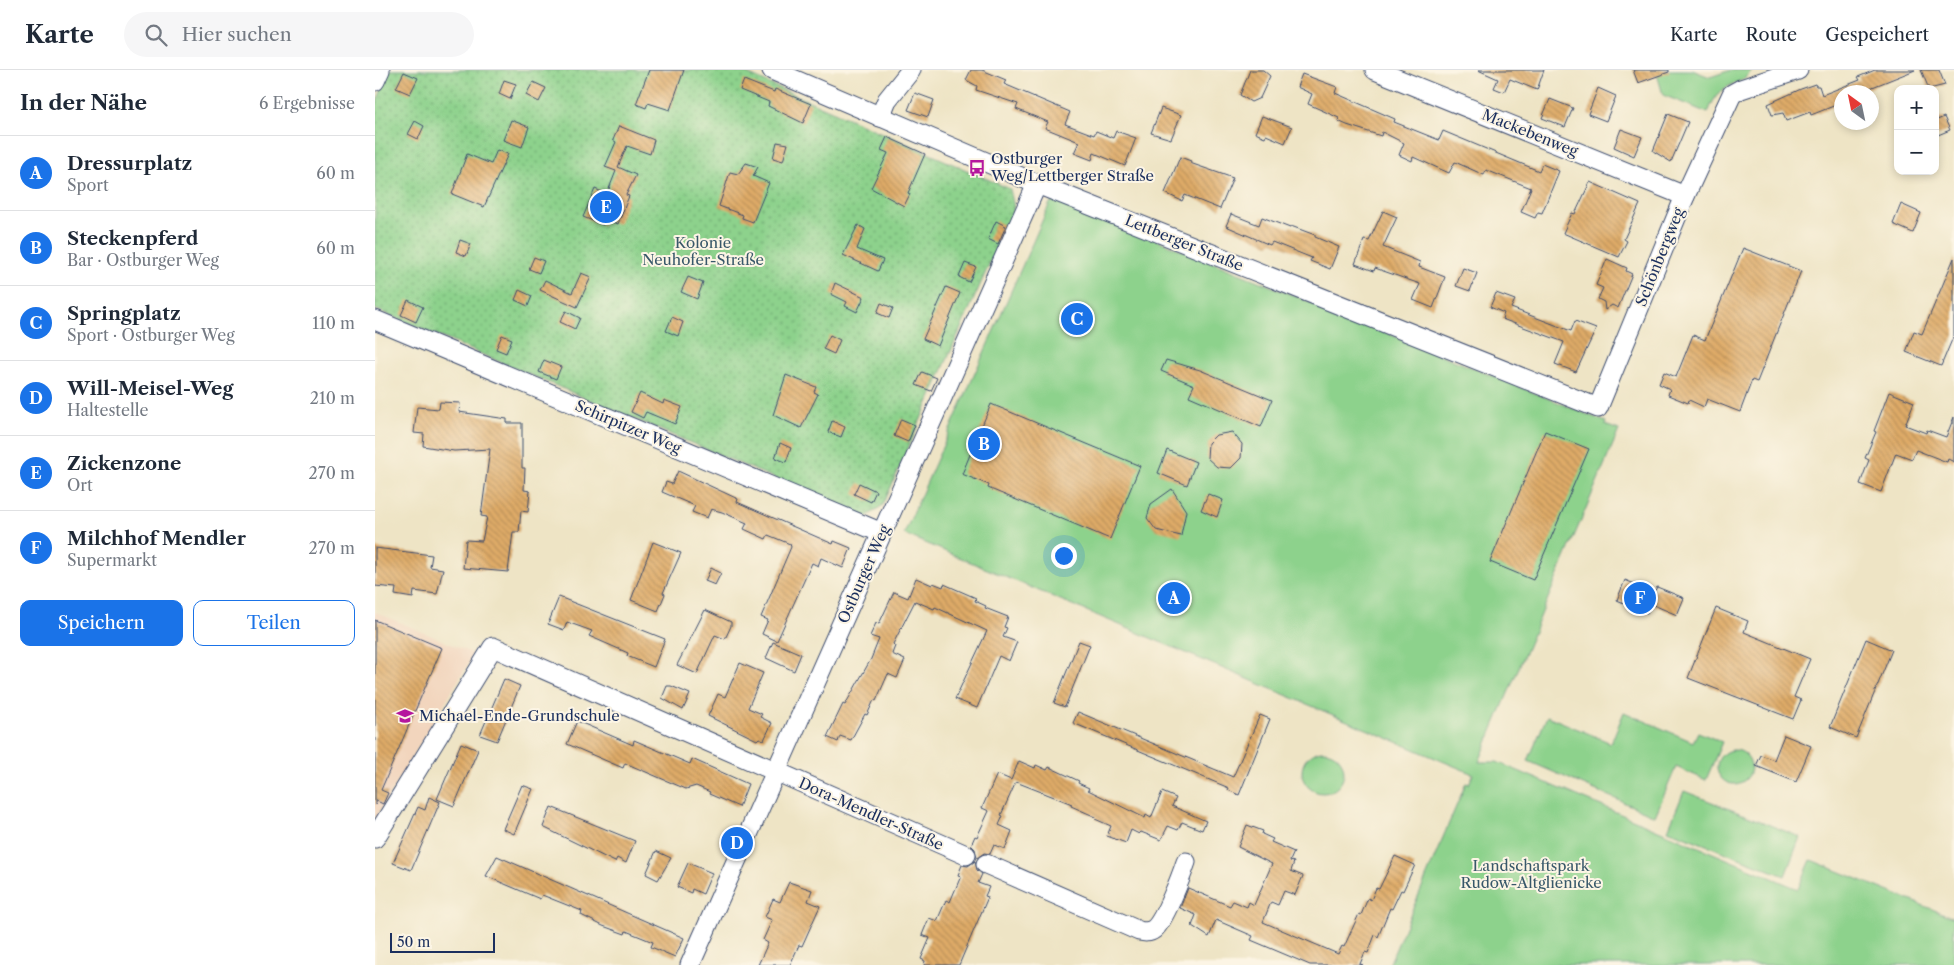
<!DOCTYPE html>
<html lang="de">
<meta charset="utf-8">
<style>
body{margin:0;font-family:"Libre Caslon Text",serif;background:#f6f6f7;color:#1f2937}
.controls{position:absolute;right:15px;top:15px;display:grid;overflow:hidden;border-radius:10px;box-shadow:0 2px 8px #0003}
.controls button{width:45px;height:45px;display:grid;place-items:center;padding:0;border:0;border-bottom:1px solid #e0e1e3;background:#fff;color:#1f2937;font:25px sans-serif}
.compass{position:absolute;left:1459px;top:15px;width:45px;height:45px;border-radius:50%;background:#fff;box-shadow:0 2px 8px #0003;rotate:327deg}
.scale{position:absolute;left:15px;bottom:12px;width:105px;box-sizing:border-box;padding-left:5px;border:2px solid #1b2f5e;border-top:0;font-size:14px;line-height:18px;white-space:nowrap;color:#1b2f5e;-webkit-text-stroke:4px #fcf5e5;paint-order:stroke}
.you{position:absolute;left:688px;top:485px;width:18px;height:18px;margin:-12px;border:4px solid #fff;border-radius:50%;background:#1a73e8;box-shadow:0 0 0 8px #1a73e833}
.badge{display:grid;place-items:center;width:32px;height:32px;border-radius:50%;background:#1a73e8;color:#fff;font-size:16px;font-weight:700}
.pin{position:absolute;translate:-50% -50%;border:2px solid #fff;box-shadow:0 1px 5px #0006}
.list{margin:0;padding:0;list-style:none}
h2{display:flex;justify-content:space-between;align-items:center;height:65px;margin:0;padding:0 20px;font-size:21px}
h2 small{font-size:16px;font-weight:400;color:#747a83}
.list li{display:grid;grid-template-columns:32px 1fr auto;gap:15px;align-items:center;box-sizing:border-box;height:75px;padding:0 20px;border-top:1px solid #e0e1e3}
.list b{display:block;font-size:19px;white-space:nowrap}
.list p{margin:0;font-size:16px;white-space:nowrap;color:#747a83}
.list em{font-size:16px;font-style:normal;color:#747a83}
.actions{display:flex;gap:10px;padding:15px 20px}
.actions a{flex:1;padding:11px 0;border:1px solid #1a73e8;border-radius:10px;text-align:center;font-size:18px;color:#1a73e8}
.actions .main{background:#1a73e8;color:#fff}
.icon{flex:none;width:28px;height:28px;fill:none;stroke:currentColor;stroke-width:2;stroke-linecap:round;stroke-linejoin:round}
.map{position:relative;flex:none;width:1579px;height:895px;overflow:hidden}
header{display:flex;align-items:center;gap:30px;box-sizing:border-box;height:70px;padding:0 25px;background:#fff;border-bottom:1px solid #e0e1e3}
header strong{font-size:24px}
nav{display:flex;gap:28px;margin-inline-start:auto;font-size:18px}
.search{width:350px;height:45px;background:#f6f6f7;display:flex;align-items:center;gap:12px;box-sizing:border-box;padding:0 18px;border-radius:28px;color:#747a83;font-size:19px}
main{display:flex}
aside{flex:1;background:#fff}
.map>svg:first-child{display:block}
.built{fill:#f2d5bd}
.green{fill:#8dd28c;stroke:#548075}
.garden{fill:url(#garden-dots);stroke:#548075}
.building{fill:url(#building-back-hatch)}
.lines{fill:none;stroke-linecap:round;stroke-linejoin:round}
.minor-casing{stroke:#3b4a6d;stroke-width:21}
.minor{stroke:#fff;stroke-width:19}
.labels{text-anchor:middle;stroke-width:4;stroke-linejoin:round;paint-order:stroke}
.street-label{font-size:15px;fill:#1b2f5e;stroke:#fcf5e5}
.poi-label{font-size:15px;fill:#1b2f5e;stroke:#fcf5e5;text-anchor:start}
.park-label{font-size:15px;fill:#38586a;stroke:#fcf5e5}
</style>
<header>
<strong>Karte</strong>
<div class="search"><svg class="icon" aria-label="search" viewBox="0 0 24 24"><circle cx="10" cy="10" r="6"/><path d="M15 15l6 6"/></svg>Hier suchen</div>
<nav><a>Karte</a><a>Route</a><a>Gespeichert</a></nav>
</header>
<main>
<aside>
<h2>In der Nähe<small>6 Ergebnisse</small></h2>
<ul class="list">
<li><span class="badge">A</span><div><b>Dressurplatz</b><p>Sport</p></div><em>60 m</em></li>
<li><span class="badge">B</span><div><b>Steckenpferd</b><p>Bar · Ostburger Weg</p></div><em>60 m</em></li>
<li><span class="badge">C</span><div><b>Springplatz</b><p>Sport · Ostburger Weg</p></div><em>110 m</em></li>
<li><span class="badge">D</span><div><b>Will-Meisel-Weg</b><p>Haltestelle</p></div><em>210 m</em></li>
<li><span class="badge">E</span><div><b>Zickenzone</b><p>Ort</p></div><em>270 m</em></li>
<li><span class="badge">F</span><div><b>Milchhof Mendler</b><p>Supermarkt</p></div><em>270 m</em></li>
</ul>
<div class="actions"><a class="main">Speichern</a><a>Teilen</a></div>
</aside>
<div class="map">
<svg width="1579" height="895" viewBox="0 0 1579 895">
<defs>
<pattern id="garden-dots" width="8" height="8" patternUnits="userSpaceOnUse" patternTransform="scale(1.25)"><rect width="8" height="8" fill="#8dd28c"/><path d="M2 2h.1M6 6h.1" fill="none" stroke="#72ab76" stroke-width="1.8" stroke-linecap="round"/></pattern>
<pattern id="building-back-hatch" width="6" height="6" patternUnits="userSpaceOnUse" patternTransform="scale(1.25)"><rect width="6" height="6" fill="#dfab67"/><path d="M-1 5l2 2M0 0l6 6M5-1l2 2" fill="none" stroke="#b48c58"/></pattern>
</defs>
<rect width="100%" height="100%" fill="#fcf5e5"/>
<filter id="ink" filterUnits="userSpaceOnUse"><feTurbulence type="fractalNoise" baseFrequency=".02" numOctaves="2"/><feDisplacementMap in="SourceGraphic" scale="10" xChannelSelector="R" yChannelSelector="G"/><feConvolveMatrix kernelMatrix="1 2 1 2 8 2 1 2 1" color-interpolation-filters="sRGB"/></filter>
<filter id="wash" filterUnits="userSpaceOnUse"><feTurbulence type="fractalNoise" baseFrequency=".0096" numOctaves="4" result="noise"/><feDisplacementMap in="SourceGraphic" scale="20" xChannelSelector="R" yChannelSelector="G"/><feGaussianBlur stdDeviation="1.12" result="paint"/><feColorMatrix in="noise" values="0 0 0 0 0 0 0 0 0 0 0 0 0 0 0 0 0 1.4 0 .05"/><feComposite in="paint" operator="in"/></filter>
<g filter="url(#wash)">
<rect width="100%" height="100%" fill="#eee4c5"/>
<path class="built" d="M0,542L99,584L0,749Z"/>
<g class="green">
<path d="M1281,0H1317L1335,7L1356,0H1377C1362,21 1346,7 1333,43L1288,25Z"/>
<path d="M683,130L1231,352L1230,355L1244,360L1104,692H1122L1423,819L1436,790L1579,848V895H1014L1091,713L1094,714L1098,704L529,464L675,133Z"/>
<path d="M1249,642L1318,672L1323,662L1347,672L1331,710L1301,697L1280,746L1153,691L1172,646L1236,673Z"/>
<circle cx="1359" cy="697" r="17"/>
<circle cx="948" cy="702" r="21"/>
<path d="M1309,721L1425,767L1410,806L1293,760Z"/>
</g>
<path class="garden" d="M15,0H363L635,119L639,138L508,435L491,447L0,239V36Z"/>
<g id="blocks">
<g class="building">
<path d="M274,0H309L295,40L273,33L271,38L261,34Z"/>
<path d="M596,0H607L631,10L629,14L695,42L690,54L719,65L721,61L738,68L741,61L761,68L750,96L719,83L717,90L699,83L704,72L670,58L673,52L641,39L643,34L601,20L602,16L591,10Z"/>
<path d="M875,0H888L895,6L885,28L876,32L865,25Z"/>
<path d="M1103,0H1169L1162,20L1135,9L1129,22L1119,18L1123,9Z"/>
<path d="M1258,0H1294V2L1263,13Z"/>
<path d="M1500,0H1540L1485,22H1466V33L1436,45L1435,42L1411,51L1408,43L1397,45L1393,34L1426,19L1440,14L1441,16H1444L1447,25L1485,10L1483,7Z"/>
<path d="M1546,0H1564L1570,15L1554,19Z"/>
<path d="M29,2L43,8L35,24L21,18Z"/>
<path d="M927,4L962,17L960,23L1020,49L1019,52L1064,70L1068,61L1164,101L1167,94L1184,101L1167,143L1163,142L1160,148L1146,142L1156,118L1111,100L1109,105L1080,92L1074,103L1038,87L1037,91L1024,85L1029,73L1007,62L1006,66L972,55L963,51L964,48L933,34L937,24L922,17Z"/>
<path d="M129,10L141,14L135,29L124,24Z"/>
<path d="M369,10L399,22L400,19L436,34L428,53L393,36L394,32L365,20Z"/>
<path d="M158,12L171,18L164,32L151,25Z"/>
<path d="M1223,18L1241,26L1231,51L1213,44Z"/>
<path d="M540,23L559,30L553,47L533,40Z"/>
<path d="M1175,29L1198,38L1190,57L1167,48Z"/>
<path d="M786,38L806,45L796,69L776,63Z"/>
<path d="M1293,44L1313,52L1296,92L1278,81Z"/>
<path d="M887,46L917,57L910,73L891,65L890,67L880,63Z"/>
<path d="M1569,47L1575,60L1563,65L1560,51Z"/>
<path d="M136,50L154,57L147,77L128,70Z"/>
<path d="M40,51L49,56L43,69L33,64Z"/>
<path d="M244,56L279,70L275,84L252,76L243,97L261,105L251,125L254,126L243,154L230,149L228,155L208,147L220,119L232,124L241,101L230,97L241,72L238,70Z"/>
<path d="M1246,59L1267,67L1259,86L1239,77Z"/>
<path d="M512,67L550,84L533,123L535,124L529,136L496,118L513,83L506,80Z"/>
<path d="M402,72L413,74L408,91L398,88Z"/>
<path d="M122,80L133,84L109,137L77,124L92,84L116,94Z"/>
<path d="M805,87L816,91L815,93L858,108L845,139L810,125L807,131L790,123Z"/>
<path d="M371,93L383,97L378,106L394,113L378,152L367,148L368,145L344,136L355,102L363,104Z"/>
<path d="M1215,112L1265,134L1249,169L1252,171L1244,187L1188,163L1197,143L1200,144Z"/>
<path d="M1526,134L1546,143L1538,163L1518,154Z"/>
<path d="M1008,141L1022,147L1008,177L1045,192L1044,197L1070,207L1058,238L1038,230L1045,214L1000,198L999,201L980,194L989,170L994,171Z"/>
<path d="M856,144L884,155L887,147L915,158L916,156L940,165V167L964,177L955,199L935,191L937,188L897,172L895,175L851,156Z"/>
<path d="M621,151L631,156L623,174L613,169Z"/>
<path d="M483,155L490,159L482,179L508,190L503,201L468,185Z"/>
<path d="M85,170L96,174L91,186L81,182Z"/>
<path d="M1368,178L1426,201L1382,312L1377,310L1365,342L1332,329L1329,337L1314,330L1313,333L1293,325L1295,319L1284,314L1289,302L1301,307L1318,265L1330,270Z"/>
<path d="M159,187L169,191L164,203L154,199Z"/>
<path d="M1579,188V265L1566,296L1531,282L1539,261L1547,264Z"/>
<path d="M1232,189L1252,198L1251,201L1257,204L1243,238L1237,235L1230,240L1229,232L1223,229L1228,218L1221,215Z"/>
<path d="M590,193L601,197L594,212L584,207Z"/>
<path d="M1088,198L1102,203L1095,221L1081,216Z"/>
<path d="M206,203L216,207L202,237L165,220L170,210L197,223Z"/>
<path d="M313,207L328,213L322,229L306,222Z"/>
<path d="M460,213L489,227L482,242L470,236L472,232L456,224Z"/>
<path d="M571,217L585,223L563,276L548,269Z"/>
<path d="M144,220L157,226L153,236L140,230Z"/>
<path d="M1121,223L1140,230L1136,238L1196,261L1200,251L1221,259L1201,302L1180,294L1189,272L1127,249L1129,243L1115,237Z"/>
<path d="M33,230L48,237L41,252L26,245Z"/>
<path d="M506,233L518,238L514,248L502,243Z"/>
<path d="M191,241L205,248L200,259L185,252Z"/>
<path d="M297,247L308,252L303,266L291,261Z"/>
<path d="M127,265L137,269L131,283L121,279Z"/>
<path d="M455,265L465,270L459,284L448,279Z"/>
<path d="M169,290L186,297L181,309L164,302Z"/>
<path d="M791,290L825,300L897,330L886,357L814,326L819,315L786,301Z"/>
<path d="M547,302L562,308L556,321L541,315Z"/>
<path d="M411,305L441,317L439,322L443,324L426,358L398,345Z"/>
<path d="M1514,322L1539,332L1530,355L1551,363L1552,360L1571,367L1579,347V392L1573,389L1572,392L1541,380L1537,389L1521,383L1506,422L1485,414L1494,390L1490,388L1501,362L1499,361Z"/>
<path d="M265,323L288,334L289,330L307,337L300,354L271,342L268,348L256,342Z"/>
<path d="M65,332L85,333L84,342L132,349V353H147V398H150L149,420L155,421L153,442L146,441L144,462H138L133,502L88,498L91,470L107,471L112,447L106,446L115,379L79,381L48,376L49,364L39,363L42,337L64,339Z"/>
<path d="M616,334L765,396L735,469L613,418L614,415L587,404Z"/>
<path d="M526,349L540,355L533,372L519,366Z"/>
<path d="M457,351L470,357L466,367L453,362Z"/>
<path d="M1170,361L1214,379L1158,510L1115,492Z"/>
<path d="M857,362L867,374L866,388L856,398L842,397L832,388L833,373L841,365Z"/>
<path d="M405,373L416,378L411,392L400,388Z"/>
<path d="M792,380L821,392L812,415L783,403Z"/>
<path d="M303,401L363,429L362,432L458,474L459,471L476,478L468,498L446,488L443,496L437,493L402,571L387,564L393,550L386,547L416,477L415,474L393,465L391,469L369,459L372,453L347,442L336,439L332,448L317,442L320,436L287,422L291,412L297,414Z"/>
<path d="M484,413L501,421L496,432L479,424Z"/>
<path d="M797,419L811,441L806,466L781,460L772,448L776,434Z"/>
<path d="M833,424L848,430L842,447L826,440Z"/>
<path d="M278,472L306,483L288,523L290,524L283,541L256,530Z"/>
<path d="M0,478L57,485L55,497L68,499L62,524L39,521L38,528L20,525L21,518L0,516Z"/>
<path d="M336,498L346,503L340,515L330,511Z"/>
<path d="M541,508L557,515L558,513L568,517L569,514L601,528L600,531L611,536L610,538L633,547L629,557L632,558L628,567L642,572L634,591L624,586L602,638L580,629L612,561L560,537L559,539L540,531L518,574L520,576L517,584L530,590L522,608L513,604L501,631L499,630L492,645L490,644L476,670L465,666L463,672L452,667L468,634L470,635L496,589L504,569L495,566L501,553L504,554L519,522L533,528Z"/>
<path d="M1250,510L1279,522L1282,517L1309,528L1302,545L1276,534L1272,543L1242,530Z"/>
<path d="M184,527L290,569L279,597L252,586L253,583L214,566L217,561L192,552L189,560L173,554Z"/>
<path d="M1341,538L1373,551L1369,562L1435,589L1419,627L1426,630L1418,649L1313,608Z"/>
<path d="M330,540L356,552V556L350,569L340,565L322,604L302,595Z"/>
<path d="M0,550L67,578L6,720L13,723L8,734L2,731L0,735Z"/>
<path d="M1491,569L1517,580L1481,668L1455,657Z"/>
<path d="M704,571L715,575L690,637L679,633Z"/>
<path d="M398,572L426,584L419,601L391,588Z"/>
<path d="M365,593L388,603L373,638L387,644L385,647L397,653L389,670L384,668L382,670L333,646L343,624L350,627Z"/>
<path d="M129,609L145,616L122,671L105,665Z"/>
<path d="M292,616H296L315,624L308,640L287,628Z"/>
<path d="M703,642L858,707L885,645L895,649L864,725L853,720L854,718L698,653Z"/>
<path d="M202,651L258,675L259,670L315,694L317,689L373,714L364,737L334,724L335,722L321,716L311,719L250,693L248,698L192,674Z"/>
<path d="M1409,665L1436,676L1421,712L1381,696L1386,685L1399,690Z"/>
<path d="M86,673L103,680L79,736L62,729Z"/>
<path d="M644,691L660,698L661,695L672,700L674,697L704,711L703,713L714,718L713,720L770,748L771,745L776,748L787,722L801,728L797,736L831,751L827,760L807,752L803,760L793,756L786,770L766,762L764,764L756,760L751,773L732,766L736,756L720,749L721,747L696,736L697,734L641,712L626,745L628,746L624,755L637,761L630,779L619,775L615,784L609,783L602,788L600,779L596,775L600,766L602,767L614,741L607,738L622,704L636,710Z"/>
<path d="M147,715L158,719L139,764L128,759Z"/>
<path d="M54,727L65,732L36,800L18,793L43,737L50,740Z"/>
<path d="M176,737L260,771L251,793L242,788L240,792L168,757Z"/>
<path d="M872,755L888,761L887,764L898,769L896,772L919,782L915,791L919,792L916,801L928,806L920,825L909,821L903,835L896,832L888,852L963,884L967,876L969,877L984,844L986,845L993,828L996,830L1001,818L1004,819L1020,786L1040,795L1028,821L1026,820L1017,839L1015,838L1003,867L1000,865L993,883L990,882L985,894L988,895H935L876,870L878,866L841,850L834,867L817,856L821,845L805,838L813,818L855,836L858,831L872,837L874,832L879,835L897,794L863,777Z"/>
<path d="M281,781L296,788L283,810L271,804Z"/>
<path d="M122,786L309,868L300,887L276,877L278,872L251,861L250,864L228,856L206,845L207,841L167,825L165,829L111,806Z"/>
<path d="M600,791L602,800L607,804L603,813L614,817L610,826L613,827L584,895H549L550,891L546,889L555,868L547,865L554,848L562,851L571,830L575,832L586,806L583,805L587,795L593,796Z"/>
<path d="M313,793L337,803L328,824L317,819L316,823L302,817Z"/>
<path d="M414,812L437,820L433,831L445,836L427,876L424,875L415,895H383L393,873L388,870L397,850L390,847L398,829L405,832Z"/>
</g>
</g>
</g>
<g filter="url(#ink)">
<use href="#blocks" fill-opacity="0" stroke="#3b4a6d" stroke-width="1"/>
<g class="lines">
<g class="minor-casing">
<g id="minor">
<path d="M397,0L662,114L1223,338L1310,126L1357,24L1366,19L1423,0"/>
<path d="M1000,0L1310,126"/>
<path d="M0,11L5,0"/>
<path d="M505,47L512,30L536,0"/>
<path d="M0,250L507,463"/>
<path d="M0,768L118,577L591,785"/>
<path d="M611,794L764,861C769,862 774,863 779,859C789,851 806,807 811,792"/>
<path d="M315,895L662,114"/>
</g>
</g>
<use href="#minor" class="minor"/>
</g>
</g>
<defs>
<g id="bus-bare" transform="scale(1.35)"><path d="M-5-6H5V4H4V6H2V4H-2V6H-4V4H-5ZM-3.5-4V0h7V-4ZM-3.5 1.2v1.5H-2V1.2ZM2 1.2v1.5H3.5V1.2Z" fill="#b5179e" stroke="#fcf5e5" stroke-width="2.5" paint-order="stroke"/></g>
<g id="school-bare" transform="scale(1.35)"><path d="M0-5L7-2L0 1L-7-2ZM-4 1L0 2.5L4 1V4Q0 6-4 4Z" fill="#b5179e" stroke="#fcf5e5" stroke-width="2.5" paint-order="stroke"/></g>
</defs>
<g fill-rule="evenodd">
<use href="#bus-bare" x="602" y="98"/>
<use href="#school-bare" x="30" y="646"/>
</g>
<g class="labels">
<g class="street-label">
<text transform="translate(1155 63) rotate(22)" y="5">Mackebenweg</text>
<text transform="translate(809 173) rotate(22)" y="5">Lettberger Straße</text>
<text transform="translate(1285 187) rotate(-68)" y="5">Schönbergweg</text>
<text transform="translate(253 357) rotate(23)" y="5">Schirpitzer Weg</text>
<text transform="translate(489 504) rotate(-66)" y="5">Ostburger Weg</text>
<text transform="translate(496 744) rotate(24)" y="5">Dora-Mendler-Straße</text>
</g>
<g class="poi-label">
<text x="616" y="94">Ostburger<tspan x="616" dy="17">Weg/Lettberger Straße</tspan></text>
<text x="44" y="651">Michael-Ende-Grundschule</text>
</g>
<g class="park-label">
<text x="328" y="178">Kolonie<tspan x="328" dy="17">Neuhofer-Straße</tspan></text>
<text x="1156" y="801">Landschaftspark<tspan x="1156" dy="17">Rudow-Altglienicke</tspan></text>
</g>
</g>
</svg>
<div class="controls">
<button>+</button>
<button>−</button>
</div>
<svg class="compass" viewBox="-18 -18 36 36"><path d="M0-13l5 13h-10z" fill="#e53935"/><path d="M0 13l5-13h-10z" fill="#747a83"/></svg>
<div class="scale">50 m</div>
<div class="you"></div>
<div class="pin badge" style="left:799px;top:528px">A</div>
<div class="pin badge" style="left:609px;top:374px">B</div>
<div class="pin badge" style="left:702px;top:249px">C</div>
<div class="pin badge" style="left:362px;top:773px">D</div>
<div class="pin badge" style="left:231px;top:137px">E</div>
<div class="pin badge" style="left:1265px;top:528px">F</div>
</div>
</main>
